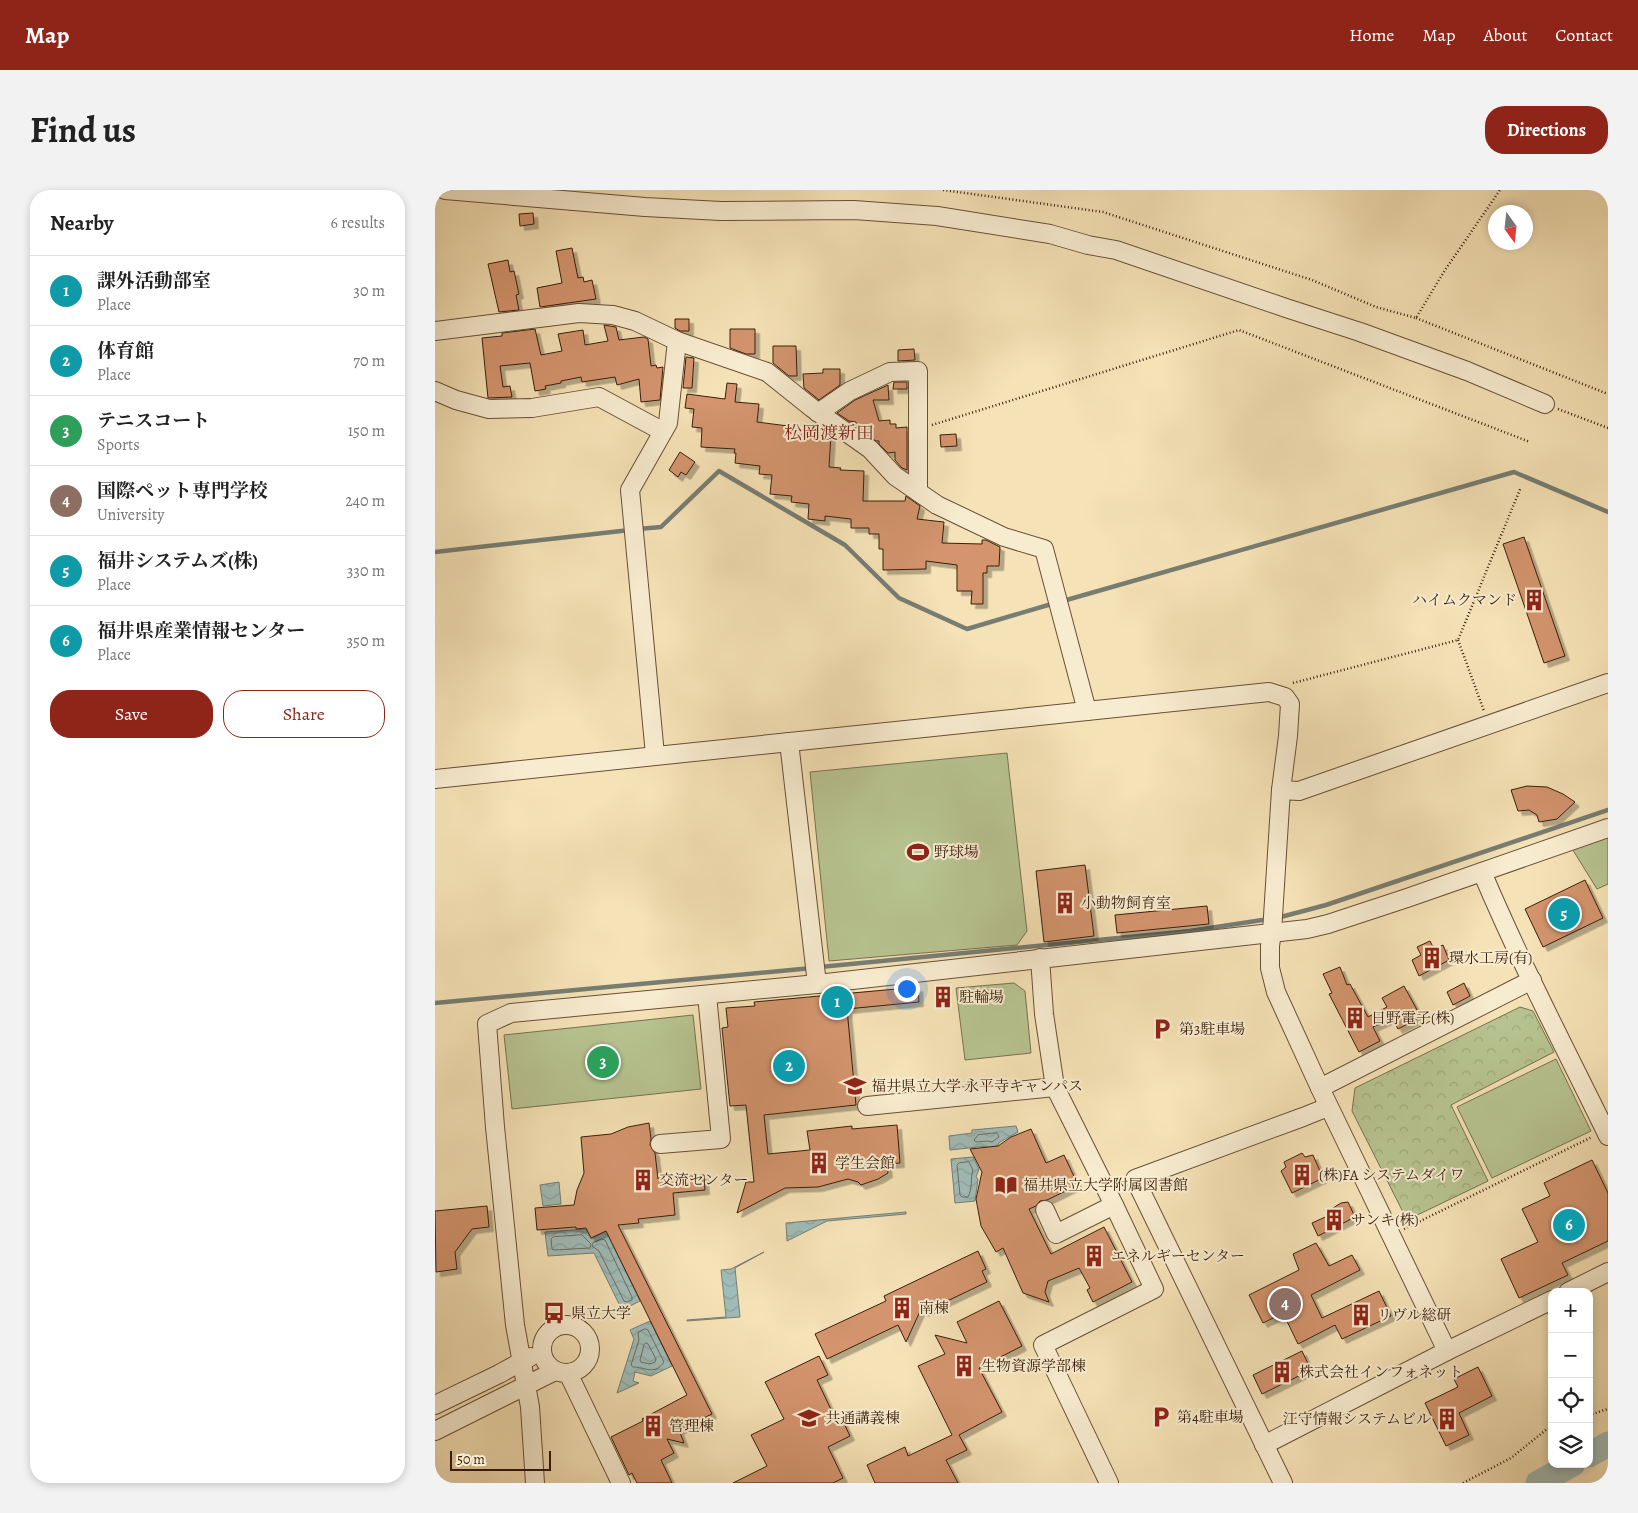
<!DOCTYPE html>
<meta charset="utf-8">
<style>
body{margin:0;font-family:Alegreya,"Noto Serif JP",serif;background:#f2f2f2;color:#222}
.controls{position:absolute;right:15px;bottom:15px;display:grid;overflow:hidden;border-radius:10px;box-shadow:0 2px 8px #0003}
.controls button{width:45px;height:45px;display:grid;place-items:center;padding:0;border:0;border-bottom:1px solid #e0e0e0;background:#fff;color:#222;font:25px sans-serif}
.compass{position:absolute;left:1053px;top:15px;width:45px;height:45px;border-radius:50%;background:#fff;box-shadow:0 2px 8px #0003;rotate:165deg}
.scale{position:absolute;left:15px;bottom:12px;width:101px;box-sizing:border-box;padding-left:5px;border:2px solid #3a1e0b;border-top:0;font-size:14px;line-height:18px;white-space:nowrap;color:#3a1e0b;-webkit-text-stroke:4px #f8ecd0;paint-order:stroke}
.you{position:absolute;left:471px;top:798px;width:18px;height:18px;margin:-12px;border:4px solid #fff;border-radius:50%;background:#1a73e8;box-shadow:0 0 0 8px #1a73e833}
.badge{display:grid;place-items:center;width:32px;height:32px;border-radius:50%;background:#8f2418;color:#fff;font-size:16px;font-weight:700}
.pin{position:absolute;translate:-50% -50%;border:2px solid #fff;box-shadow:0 1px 5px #0006}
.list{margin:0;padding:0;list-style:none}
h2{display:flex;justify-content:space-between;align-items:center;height:65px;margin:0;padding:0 20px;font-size:21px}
h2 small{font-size:16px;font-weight:400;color:#767676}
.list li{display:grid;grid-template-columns:32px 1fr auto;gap:15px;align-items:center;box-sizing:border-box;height:70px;padding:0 20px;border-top:1px solid #e0e0e0}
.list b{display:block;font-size:19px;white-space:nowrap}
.list p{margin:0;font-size:16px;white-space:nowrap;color:#767676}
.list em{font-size:16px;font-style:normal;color:#767676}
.actions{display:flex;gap:10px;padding:15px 20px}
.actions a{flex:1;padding:11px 0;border:1px solid #8f2418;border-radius:20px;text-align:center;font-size:18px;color:#8f2418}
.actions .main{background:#8f2418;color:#fff}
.icon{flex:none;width:28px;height:28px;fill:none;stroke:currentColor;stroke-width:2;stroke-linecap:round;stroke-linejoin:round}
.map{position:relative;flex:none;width:1173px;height:1293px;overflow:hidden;border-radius:20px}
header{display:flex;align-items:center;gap:30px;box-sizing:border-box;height:70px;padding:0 25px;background:#8f2418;color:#fff}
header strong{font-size:24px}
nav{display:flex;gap:28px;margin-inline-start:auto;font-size:18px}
.intro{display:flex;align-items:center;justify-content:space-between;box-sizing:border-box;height:120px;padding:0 30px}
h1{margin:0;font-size:35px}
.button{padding:12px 22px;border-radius:20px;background:#8f2418;color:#fff;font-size:18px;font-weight:700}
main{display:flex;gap:30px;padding:0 30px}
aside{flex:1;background:#fff;border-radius:20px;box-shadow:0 2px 8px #0003}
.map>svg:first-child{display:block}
.green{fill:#b7c491;stroke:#78714e}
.park{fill:url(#park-crowns);stroke:#78714e}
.water{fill:url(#water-waves);stroke:#777d73}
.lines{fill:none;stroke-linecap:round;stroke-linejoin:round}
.shore{stroke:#6d6d62;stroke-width:1}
.stream{stroke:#777d73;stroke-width:4.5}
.river{stroke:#a0bcb8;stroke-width:25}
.building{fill:#d3946e;stroke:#3a1e0b;filter:url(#shadow)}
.minor-casing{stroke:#694f36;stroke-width:20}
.path{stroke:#3a1e0b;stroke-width:2.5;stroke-dasharray:1 2.5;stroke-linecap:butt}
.minor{stroke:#f8ecd0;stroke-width:18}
.labels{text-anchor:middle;stroke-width:4;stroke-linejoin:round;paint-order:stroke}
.poi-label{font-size:15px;fill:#3a1e0b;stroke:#f8ecd0;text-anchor:start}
.quarter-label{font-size:18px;fill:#7a1f14;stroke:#f8ecd0}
</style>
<header>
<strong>Map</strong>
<nav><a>Home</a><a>Map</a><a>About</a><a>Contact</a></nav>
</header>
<div class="intro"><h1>Find us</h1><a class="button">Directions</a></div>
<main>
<aside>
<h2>Nearby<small>6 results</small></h2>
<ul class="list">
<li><span class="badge" style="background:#0f9aa8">1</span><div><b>課外活動部室</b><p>Place</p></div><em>30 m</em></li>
<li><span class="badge" style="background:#0f9aa8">2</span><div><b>体育館</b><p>Place</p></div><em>70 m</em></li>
<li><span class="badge" style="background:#2e9e5b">3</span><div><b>テニスコート</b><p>Sports</p></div><em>150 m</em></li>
<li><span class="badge" style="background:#8d6e63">4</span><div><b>国際ペット専門学校</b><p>University</p></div><em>240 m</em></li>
<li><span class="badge" style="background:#0f9aa8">5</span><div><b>福井システムズ(株)</b><p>Place</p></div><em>330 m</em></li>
<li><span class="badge" style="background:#0f9aa8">6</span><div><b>福井県産業情報センター</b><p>Place</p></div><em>350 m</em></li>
</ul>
<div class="actions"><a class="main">Save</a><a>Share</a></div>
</aside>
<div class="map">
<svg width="1173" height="1293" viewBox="0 0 1173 1293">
<defs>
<pattern id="park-crowns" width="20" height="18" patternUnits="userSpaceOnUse" patternTransform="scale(1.25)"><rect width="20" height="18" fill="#b7c491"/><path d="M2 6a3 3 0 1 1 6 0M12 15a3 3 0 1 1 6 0" fill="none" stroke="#9ea87c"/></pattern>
<pattern id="water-waves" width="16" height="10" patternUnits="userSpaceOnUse" patternTransform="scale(1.25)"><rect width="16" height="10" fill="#a0bcb8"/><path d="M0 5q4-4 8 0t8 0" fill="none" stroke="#8ba19d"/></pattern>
<filter id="shadow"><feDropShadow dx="4.5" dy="4.5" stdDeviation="0" flood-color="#0004"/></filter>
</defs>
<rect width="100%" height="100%" fill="#f5e2b6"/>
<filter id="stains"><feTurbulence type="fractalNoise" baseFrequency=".004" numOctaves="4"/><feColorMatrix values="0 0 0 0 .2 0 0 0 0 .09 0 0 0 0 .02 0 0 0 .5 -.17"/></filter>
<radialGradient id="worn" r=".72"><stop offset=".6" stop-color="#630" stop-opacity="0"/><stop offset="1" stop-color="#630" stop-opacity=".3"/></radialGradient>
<g class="green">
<path d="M572,563L592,741L582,755L394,771L375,582Z"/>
<path d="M1173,645V694L1162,699L1136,657Z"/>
<path d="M579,793L590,801L596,863L530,870L521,798Z"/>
<path d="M258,825L266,899L77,919L69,845Z"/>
<path d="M1121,869L1156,941L1057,988L1022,917Z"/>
</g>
<path class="park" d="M1085,817L1098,821L1119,862L1016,915L1053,991L972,1030L917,921L920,898Z"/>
<g class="water">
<path d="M581,936L583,942L565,952L553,966L552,956L515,960L514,946L537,943V940Z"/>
<path d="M538,967L544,979L541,987L543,989L540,1011L520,1013L516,969Z"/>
<path d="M124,992L126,1014L108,1016L105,995Z"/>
<path d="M471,1022V1024L392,1031L352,1051L351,1033Z"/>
<path d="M151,1039L156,1049L171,1041L205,1111L187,1120L159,1063L113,1066L110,1042Z"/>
<path d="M329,1062L300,1078L305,1127L252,1131V1130L291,1127L286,1080L296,1079Z"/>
<path d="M215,1131L237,1176L216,1186L200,1182L198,1191L204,1193L182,1203L199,1149L195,1140Z"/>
</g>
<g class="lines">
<g class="shore">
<path d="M562,943L564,947L557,952L552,951L541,952L539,950L543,945Z"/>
<path d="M534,972L538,980C535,988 538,998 533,1007H527L525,1005L522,975L524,973Z"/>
<path d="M147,1045L156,1054L155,1058L120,1060L117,1059L116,1049L118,1047Z"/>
<path d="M167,1049L170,1050L197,1107V1110L192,1112L189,1111L164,1061L157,1056L158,1053Z"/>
<path d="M210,1139L213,1140L229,1172C219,1186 211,1177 198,1177L196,1175L204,1150L203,1143Z"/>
<path d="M211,1153L213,1154L221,1169L220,1172L215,1174L206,1172L205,1170L209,1155Z"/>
</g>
<g class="stream">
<path d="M203,339L226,337L284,281L410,355L464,408L532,439L620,413"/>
<path d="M0,362L195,340"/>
<path d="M628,411L1079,282L1173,322"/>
<path d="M842,728L891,715L1173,620"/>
<path d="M385,777L755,741L834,729"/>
<path d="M0,813L377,778"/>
</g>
<g class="river">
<path d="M1154,1265L1173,1254"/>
<path d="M1103,1293L1138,1274"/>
</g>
</g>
<g class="building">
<path d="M98,23L99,34L85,36L84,24Z"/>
<path d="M137,58L143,88L148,87L149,92L157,90L161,109L105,117L102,98L127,93L121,61Z"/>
<path d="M73,70L75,82L79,81L84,104L81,105L84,120L64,122L53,74Z"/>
<path d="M240,129H254V141H245L240,138Z"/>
<path d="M169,135L181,137L184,150L209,147L213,149L216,176L221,175L222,178L228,177L225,210L206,212L204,189L182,195L180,187L147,192L146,187L126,191V193L110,196L111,199L100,201L95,173L65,176L68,197L75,196L77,207L53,208L47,148L67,146V143L100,139L106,165L127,161L123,144L148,140L150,155L173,151Z"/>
<path d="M295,139H320V164H311L295,158Z"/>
<path d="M338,156H361L362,186H354L338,173Z"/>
<path d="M479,159L480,170L463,171V160Z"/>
<path d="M251,167L259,168L257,198H248Z"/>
<path d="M388,179H405V195L384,210L369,198L368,184L388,183Z"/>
<path d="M459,192H472V199H458Z"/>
<path d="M292,193L302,194L300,212L324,214L322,232L353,236V238L369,240L368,243L396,245L394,277L406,278L405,280L429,281L428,311H470L471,306L485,316L482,329L509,332L507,353L547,354V350H551L565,357L564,376H552V383H548V414H536L537,401H522V375L491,371V379L448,380V359H444V344H434V338H416V329L390,326V331L373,329L374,314L356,312L357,306L335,304L337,285L324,284L325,276L300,273L301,263H299L300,259L266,257L267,238L257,237L259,219L250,218L252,204L290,209Z"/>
<path d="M453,195L454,210H438L444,231L455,230V234H461V238L472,237V280L467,278L460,270V262L453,263L444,254V251H441L421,236V232L414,231L402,223L420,210Z"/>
<path d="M521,244L522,256L506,257L505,245Z"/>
<path d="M245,262L260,272L251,285L246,282L243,287L234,280Z"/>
<path d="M1089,347L1130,466L1109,473L1068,354Z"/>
<path d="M1092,596L1112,597L1128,604L1140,612L1122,629L1104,632L1102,625L1094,620L1083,621L1076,600Z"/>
<path d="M650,675L659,746L609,752L601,681Z"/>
<path d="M1150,690L1168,728L1108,757L1090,719Z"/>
<path d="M772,716L774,734L682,743L680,725Z"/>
<path d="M995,751L999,759L1008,755L1014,770L984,786L977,770L986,765L982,757Z"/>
<path d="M905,777L912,795L915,794L933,827L952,817L947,808L969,796L986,827L963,839L957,828L938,837L945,851L924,862L894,804L897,803L888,784Z"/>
<path d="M1029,793L1035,806L1018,815L1012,802Z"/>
<path d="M483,797L484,812L412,819L421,915L329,925L333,964L375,960L372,941L417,936V939L462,935L465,973L452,974L453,983L443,989L426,995L423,992L413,989L383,997L350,998L302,1023L311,992H319L311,915L295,916L287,838L293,837L291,818L320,816L319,812Z"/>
<path d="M214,933L216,949L215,955L220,963L223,989L269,985L270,1000L238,1003L240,1025L203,1029L204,1033L183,1035L277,1224L244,1240L249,1253L232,1249L239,1263L226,1270L237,1293H202L197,1283L194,1285L176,1247L208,1231L207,1229L252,1205L171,1041L156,1048L151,1038L141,1039V1037L102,1040L100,1018L139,1015L142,1000L149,983L146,947L176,944L193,937Z"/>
<path d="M596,939L611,973L629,965L643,995L612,1010L605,1011L601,1016L594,1019L616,1064L669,1037L697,1092L658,1112L652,1100L655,1098L644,1078L613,1091L610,1102L614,1112L588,1103L568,1058L561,1062L546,1036L541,1009L547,982L535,959L563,956L576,947Z"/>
<path d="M867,963L870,967L878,965L888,988L857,1003L846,981L851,977L849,972Z"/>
<path d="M1157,970L1173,1003V1051L1127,1073L1133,1085L1084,1108L1066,1069L1103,1052L1087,1019L1115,1006L1109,993Z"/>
<path d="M913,1012L920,1027L883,1046L877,1033L897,1024L895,1020L906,1013Z"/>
<path d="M52,1016L54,1037L37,1039L20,1062L22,1079L1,1082L0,1021Z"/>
<path d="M881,1053L894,1076L917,1065L925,1080L876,1105L887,1128L944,1101L956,1126L907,1149L900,1135L863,1154L848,1123L828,1133L814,1105L864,1080L858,1064Z"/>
<path d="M543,1061L551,1079L547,1081L552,1092L489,1122L487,1117L471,1152L463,1135L392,1169L380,1144L451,1111L449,1106Z"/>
<path d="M564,1111L587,1156L544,1178L567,1222L524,1245L532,1260L511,1270L523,1293H440L432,1275L470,1257L473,1266L517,1245L483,1176L510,1164L500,1145L532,1153L522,1132Z"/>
<path d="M867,1161L876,1180L827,1204L818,1185Z"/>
<path d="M384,1166L393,1185L382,1190L401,1230L406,1227L415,1246L393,1257L408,1288L398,1293H298L332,1276L316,1245L349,1229L330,1192Z"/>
<path d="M1043,1177L1057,1206L1024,1223L1034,1245L1011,1256L990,1213L1023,1197L1019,1189Z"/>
</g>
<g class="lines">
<g class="minor-casing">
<g id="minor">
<path d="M10,0L210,17L286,21L419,20L502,26L615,44L653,55L681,60L851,118L925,142L1032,181L1110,214"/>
<path d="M0,141L144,123L178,125L200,131L242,151L332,182L377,218L435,259L460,286L502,315L569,347L609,359L652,521"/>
<path d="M0,201L21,210L54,219L97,218L164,207L227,241"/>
<path d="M383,223L415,201L455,182L483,181V302"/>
<path d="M354,552L382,794"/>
<path d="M220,565L195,300L233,233L242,151"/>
<path d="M0,589L834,502L850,507L855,514L853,546L846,600"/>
<path d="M1047,682C1085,772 1130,858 1173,946"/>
<path d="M605,768L609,824L620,897L679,1015L719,1099L608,1155L674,1293"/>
<path d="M885,898L1097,790"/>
<path d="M432,916L620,897"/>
<path d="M225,954L286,949L272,805"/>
<path d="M610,1020L621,1044L679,1015"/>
<path d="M1133,1102L1173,1082"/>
<circle cx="131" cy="1159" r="24"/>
<path d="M1012,1161L885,898L841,802L835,778V756L837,742L846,600L864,601L1173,493"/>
<path d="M133,1183L186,1293"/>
<path d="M0,1215L64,1184L95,1167"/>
<path d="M0,1241L120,1181"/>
<path d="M829,1255L1012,1161L1117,1110"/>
<path d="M100,1293L95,1217L80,1135L60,937L52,834L76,823L382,794L872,739L893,734L972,708L1173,638"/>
<path d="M848,1293L700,989L868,927L893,917"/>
</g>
</g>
<g class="path">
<path d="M508,0L668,22L877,90L941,117L981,128L1010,80L1065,0"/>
<path d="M981,128L1173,204"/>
<path d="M1123,219L1173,238"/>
<path d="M497,235L804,140L1095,252"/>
<path d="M1023,450L1049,521"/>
<path d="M858,493L1023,450L1086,297"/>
<path d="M969,1039L1157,947"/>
<path d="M1154,1225L1173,1219"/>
<path d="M1028,1293L1076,1268L1112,1239L1117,1237"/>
</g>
<use href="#minor" class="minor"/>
</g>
<defs>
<g id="building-bare" transform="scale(1.725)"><path d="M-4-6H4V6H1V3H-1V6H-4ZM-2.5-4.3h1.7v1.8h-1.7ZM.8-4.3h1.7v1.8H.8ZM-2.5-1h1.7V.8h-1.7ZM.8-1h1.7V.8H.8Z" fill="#8f2418" stroke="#f8ecd0" stroke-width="2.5" paint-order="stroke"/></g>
<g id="stadium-bare" transform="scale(1.725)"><path d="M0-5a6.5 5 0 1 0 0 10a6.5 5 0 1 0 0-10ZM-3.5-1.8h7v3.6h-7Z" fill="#8f2418" stroke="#f8ecd0" stroke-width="2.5" paint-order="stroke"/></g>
<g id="parking-bare" transform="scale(1.725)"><path d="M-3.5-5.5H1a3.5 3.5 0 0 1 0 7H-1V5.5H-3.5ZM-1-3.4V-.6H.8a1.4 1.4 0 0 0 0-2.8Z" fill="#8f2418" stroke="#f8ecd0" stroke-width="2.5" paint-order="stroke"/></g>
<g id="university-bare" transform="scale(1.725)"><path d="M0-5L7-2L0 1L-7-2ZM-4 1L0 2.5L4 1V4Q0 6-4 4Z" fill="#8f2418" stroke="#f8ecd0" stroke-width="2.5" paint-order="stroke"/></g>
<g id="library-bare" transform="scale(1.725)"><path d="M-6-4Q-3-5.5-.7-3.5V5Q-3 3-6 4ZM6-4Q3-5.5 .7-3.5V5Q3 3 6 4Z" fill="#8f2418" stroke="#f8ecd0" stroke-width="2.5" paint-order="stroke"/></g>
<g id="bus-bare" transform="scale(1.725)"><path d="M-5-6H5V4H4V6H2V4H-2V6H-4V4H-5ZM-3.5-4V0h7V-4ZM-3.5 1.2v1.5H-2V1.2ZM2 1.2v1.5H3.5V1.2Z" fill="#8f2418" stroke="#f8ecd0" stroke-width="2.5" paint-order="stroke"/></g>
</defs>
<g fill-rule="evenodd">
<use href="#building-bare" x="1099" y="410"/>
<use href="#stadium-bare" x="483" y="662"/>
<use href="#building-bare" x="630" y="713"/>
<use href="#building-bare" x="997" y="768"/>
<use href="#building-bare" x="508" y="807"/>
<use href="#building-bare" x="920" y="828"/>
<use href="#parking-bare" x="727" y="839"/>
<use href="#university-bare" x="420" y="896"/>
<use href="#building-bare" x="384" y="973"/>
<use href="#building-bare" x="867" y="985"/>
<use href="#building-bare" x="208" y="990"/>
<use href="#library-bare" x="571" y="995"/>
<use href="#building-bare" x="899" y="1030"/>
<use href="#building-bare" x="659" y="1066"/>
<use href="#building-bare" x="467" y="1118"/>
<use href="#bus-bare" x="119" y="1123"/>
<use href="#building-bare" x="926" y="1125"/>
<use href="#building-bare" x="529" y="1176"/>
<use href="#building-bare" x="847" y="1182"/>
<use href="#parking-bare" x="726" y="1227"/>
<use href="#university-bare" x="374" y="1228"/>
<use href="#building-bare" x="1012" y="1229"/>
<use href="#building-bare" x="218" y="1236"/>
</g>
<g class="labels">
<g class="poi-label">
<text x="1082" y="415" text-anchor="end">ハイムクマンド</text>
<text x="499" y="667">野球場</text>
<text x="646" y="718">小動物飼育室</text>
<text x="1014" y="773">環水工房(有)</text>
<text x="524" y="812">駐輪場</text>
<text x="936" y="833">日野電子(株)</text>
<text x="744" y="844">第3駐車場</text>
<text x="436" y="901">福井県立大学 永平寺キャンパス</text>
<text x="400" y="978">学生会館</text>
<text x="884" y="990">(株)FA システムダイワ</text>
<text x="224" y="995">交流センター</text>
<text x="588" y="1000">福井県立大学附属図書館</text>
<text x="916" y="1035">サンキ(株)</text>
<text x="676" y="1071">エネルギーセンター</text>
<text x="484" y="1123">南棟</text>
<text x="136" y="1128">県立大学</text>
<text x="942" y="1130">リヴル総研</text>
<text x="546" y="1181">生物資源学部棟</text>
<text x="864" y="1187">株式会社インフォネット</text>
<text x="742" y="1232">第4駐車場</text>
<text x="390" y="1233">共通講義棟</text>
<text x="996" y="1234" text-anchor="end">江守情報システムビル</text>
<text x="234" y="1241">管理棟</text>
</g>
<g class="quarter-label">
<text x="394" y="249">松岡渡新田</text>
</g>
</g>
<rect width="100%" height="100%" filter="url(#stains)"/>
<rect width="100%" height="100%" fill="url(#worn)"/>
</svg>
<div class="controls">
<button>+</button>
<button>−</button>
<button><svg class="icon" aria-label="locate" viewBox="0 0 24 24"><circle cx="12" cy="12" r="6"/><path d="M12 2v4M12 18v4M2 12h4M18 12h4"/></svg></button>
<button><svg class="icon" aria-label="layers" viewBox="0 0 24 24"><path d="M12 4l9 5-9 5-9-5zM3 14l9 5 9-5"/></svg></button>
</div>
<svg class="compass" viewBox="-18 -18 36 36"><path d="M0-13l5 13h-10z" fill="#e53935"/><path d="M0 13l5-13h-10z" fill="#767676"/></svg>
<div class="scale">50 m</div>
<div class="you"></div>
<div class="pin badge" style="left:402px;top:812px;background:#0f9aa8">1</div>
<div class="pin badge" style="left:354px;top:876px;background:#0f9aa8">2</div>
<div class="pin badge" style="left:168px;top:872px;background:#2e9e5b">3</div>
<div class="pin badge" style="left:850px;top:1114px;background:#8d6e63">4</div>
<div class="pin badge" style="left:1129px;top:724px;background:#0f9aa8">5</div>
<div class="pin badge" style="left:1134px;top:1035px;background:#0f9aa8">6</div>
</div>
</main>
